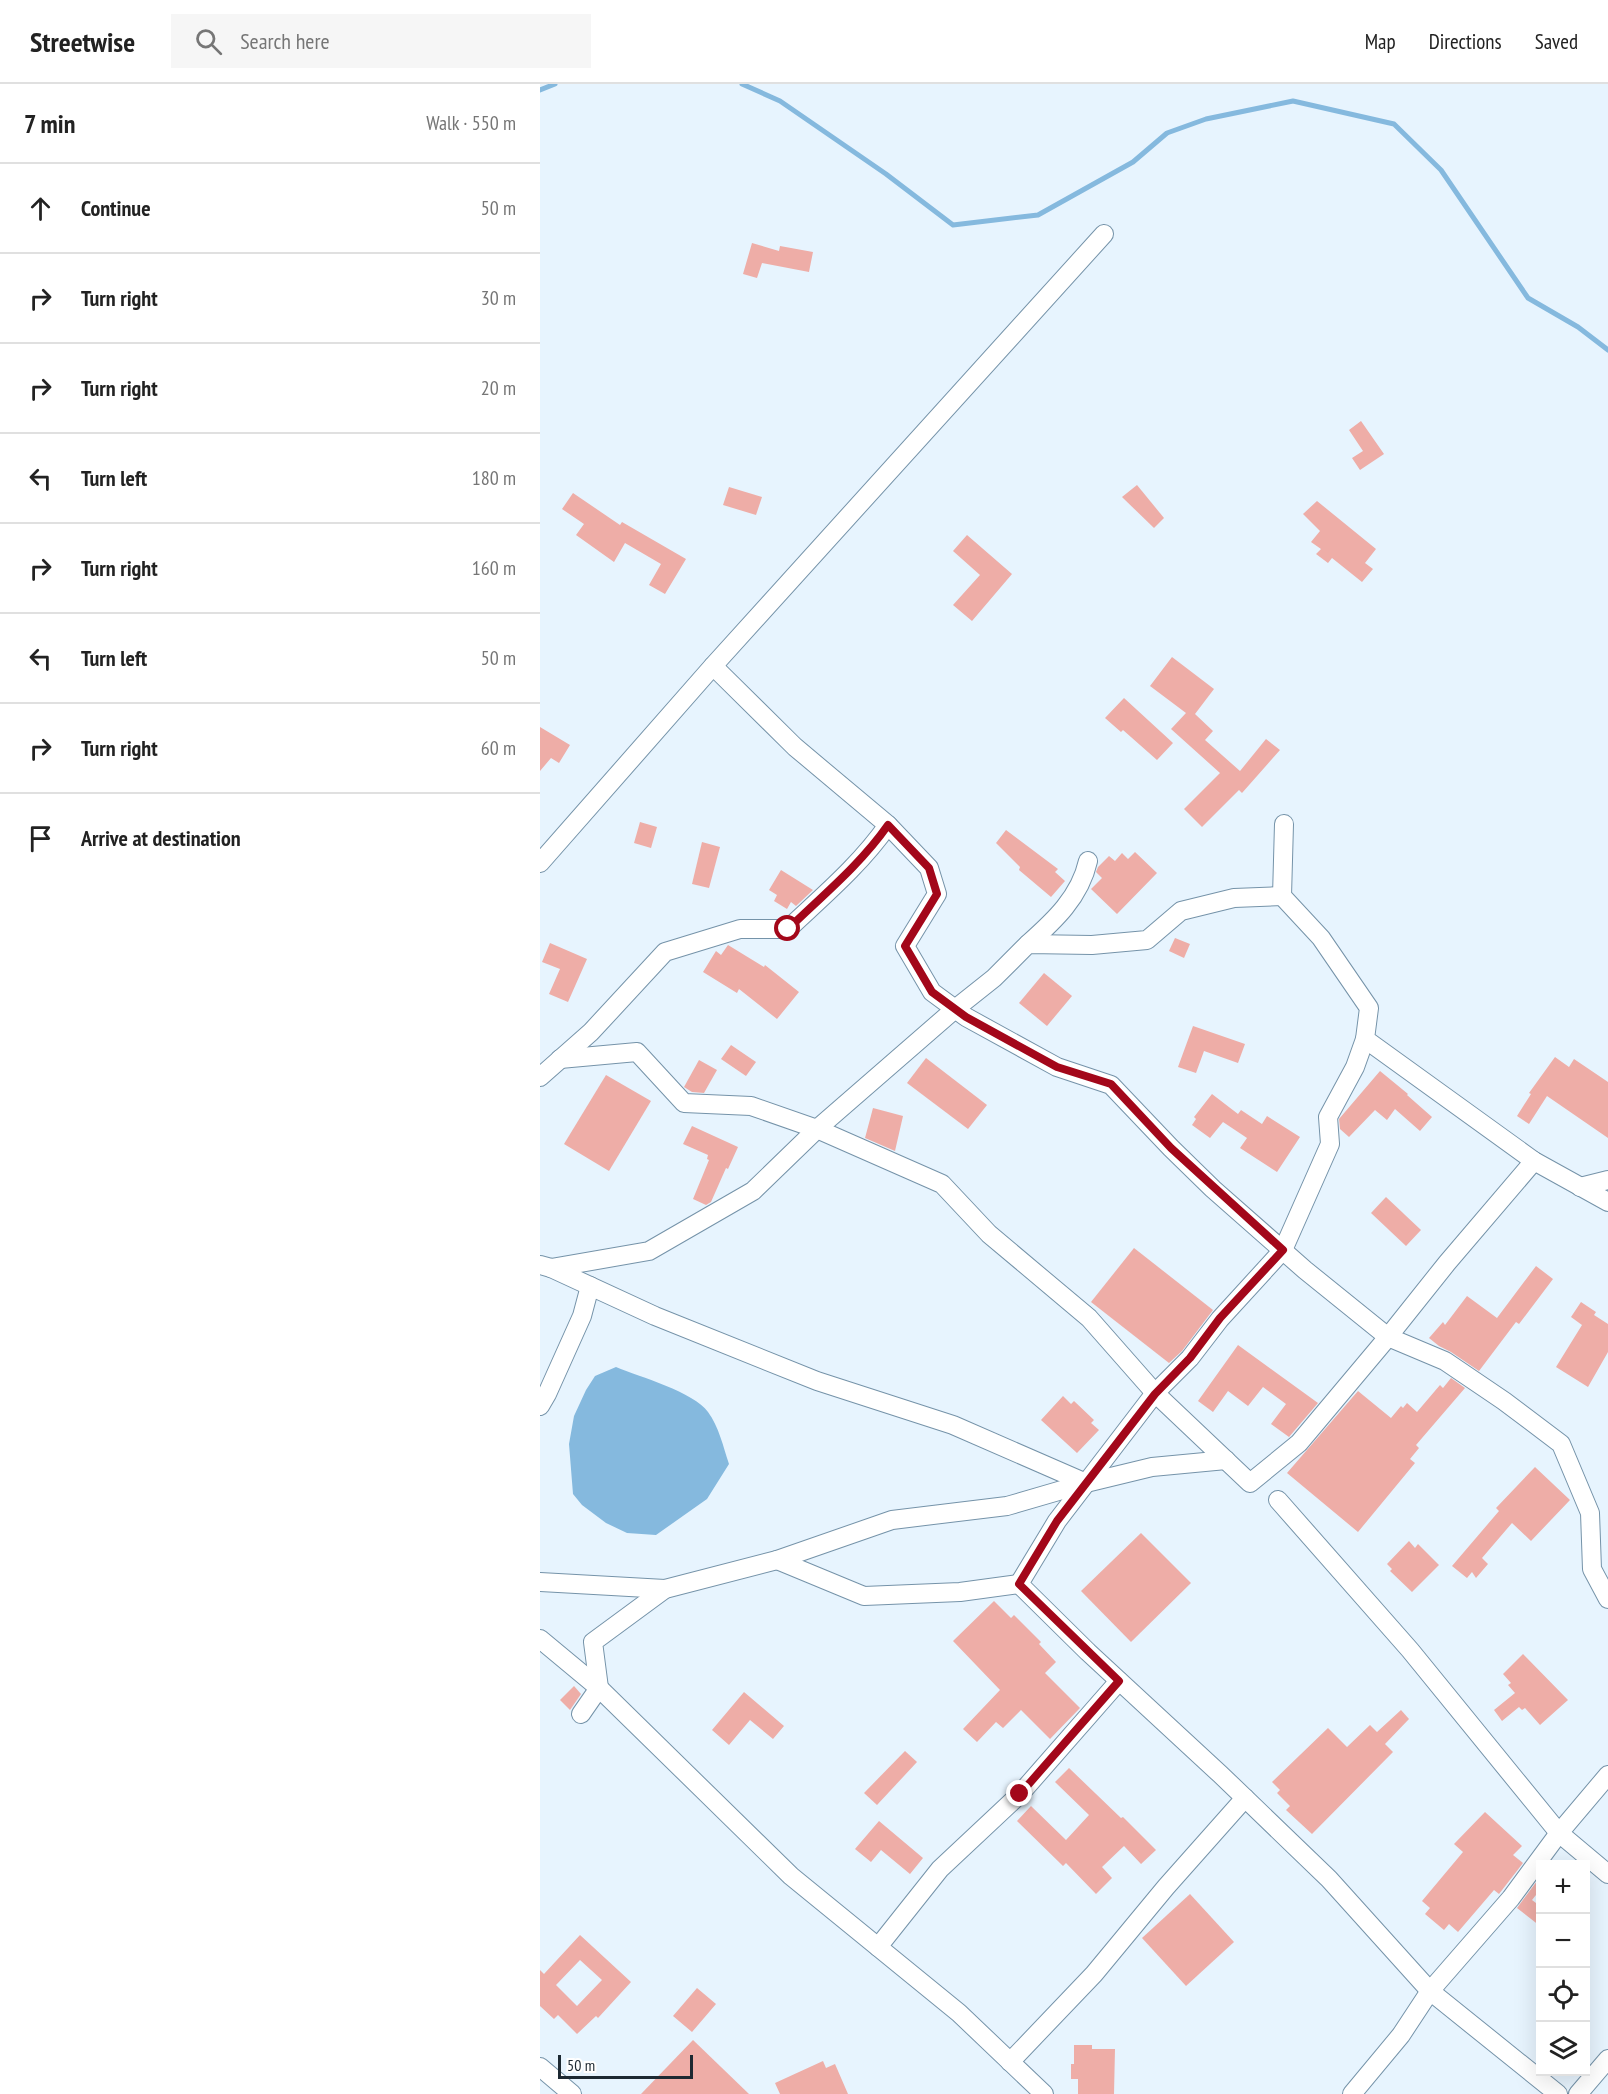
<!DOCTYPE html>
<meta charset="utf-8">
<style>
body{margin:0;font-family:"PT Sans Narrow",sans-serif;background:#f6f6f6;color:#222}
.controls{position:absolute;right:18px;bottom:18px;display:grid;overflow:hidden;border-radius:0px;box-shadow:0 6px 24px #0002}
.controls button{width:54px;height:54px;display:grid;place-items:center;padding:0;border:0;border-bottom:2px solid #e0e0e0;background:#fff;color:#222;font:30px sans-serif}
.scale{position:absolute;left:18px;bottom:15px;width:135px;box-sizing:border-box;padding-left:6px;border:3px solid #1d2932;border-top:0;font-size:16px;line-height:21px;white-space:nowrap;color:#1d2932;-webkit-text-stroke:4px #fff;paint-order:stroke}
.stop{position:absolute;width:18px;height:18px;margin:-14px;border:4px solid #a3071a;border-radius:50%;background:#fff}
.stop.end{background:#a3071a;border-color:#fff;box-shadow:0 2px 6px #0008}
.list{margin:0;padding:0;list-style:none}
h2{display:flex;justify-content:space-between;align-items:center;height:78px;margin:0;padding:0 24px;font-size:26px}
h2 small{font-size:20px;font-weight:400;color:#767676}
.list li{display:grid;grid-template-columns:39px 1fr auto;gap:18px;align-items:center;box-sizing:border-box;height:90px;padding:0 24px;border-top:2px solid #e0e0e0}
.list b{display:block;font-size:22px;white-space:nowrap}
.list em{font-size:20px;font-style:normal;color:#767676}
.icon{flex:none;width:33px;height:33px;fill:none;stroke:currentColor;stroke-width:2;stroke-linecap:round;stroke-linejoin:round}
.map{position:relative;flex:none;width:1068px;height:2010px;overflow:hidden}
header{display:flex;align-items:center;gap:36px;box-sizing:border-box;height:84px;padding:0 30px;background:#fff;border-bottom:2px solid #e0e0e0}
header strong{font-size:28px}
nav{display:flex;gap:33px;margin-inline-start:auto;font-size:21px}
.search{width:420px;height:54px;background:#f6f6f6;display:flex;align-items:center;gap:15px;box-sizing:border-box;padding:0 21px;border-radius:0px;color:#767676;font-size:22px}
main{display:flex}
aside{flex:1;background:#fff}
.map>svg:first-child{display:block}
.water{fill:#85b9de}
.lines{fill:none;stroke-linecap:round;stroke-linejoin:round}
.stream{stroke:#85b9de;stroke-width:5}
.building{fill:#eeada7;fill-rule:evenodd}
.minor-casing{stroke:#7593a9;stroke-width:20}
.minor{stroke:#fff;stroke-width:18}
.route{stroke:#a3071a;stroke-width:8}
</style>
<header>
<strong>Streetwise</strong>
<div class="search"><svg class="icon" aria-label="search" viewBox="0 0 24 24"><circle cx="10" cy="10" r="6"/><path d="M15 15l6 6"/></svg>Search here</div>
<nav><a>Map</a><a>Directions</a><a>Saved</a></nav>
</header>
<main>
<aside>
<h2>7 min<small>Walk · 550 m</small></h2>
<ul class="list">
<li><svg class="icon" aria-label="ahead" viewBox="0 0 24 24"><path d="M12 20V5M6 11l6-6 6 6"/></svg><div><b>Continue</b></div><em>50 m</em></li>
<li><svg class="icon" aria-label="right" viewBox="0 0 24 24"><path d="M7 20v-9h11M14 6l5 5-5 5"/></svg><div><b>Turn right</b></div><em>30 m</em></li>
<li><svg class="icon" aria-label="right" viewBox="0 0 24 24"><path d="M7 20v-9h11M14 6l5 5-5 5"/></svg><div><b>Turn right</b></div><em>20 m</em></li>
<li><svg class="icon" aria-label="left" viewBox="0 0 24 24"><path d="M17 20v-9H6M10 6l-5 5 5 5"/></svg><div><b>Turn left</b></div><em>180 m</em></li>
<li><svg class="icon" aria-label="right" viewBox="0 0 24 24"><path d="M7 20v-9h11M14 6l5 5-5 5"/></svg><div><b>Turn right</b></div><em>160 m</em></li>
<li><svg class="icon" aria-label="left" viewBox="0 0 24 24"><path d="M17 20v-9H6M10 6l-5 5 5 5"/></svg><div><b>Turn left</b></div><em>50 m</em></li>
<li><svg class="icon" aria-label="right" viewBox="0 0 24 24"><path d="M7 20v-9h11M14 6l5 5-5 5"/></svg><div><b>Turn right</b></div><em>60 m</em></li>
<li><svg class="icon" aria-label="arrive" viewBox="0 0 24 24"><path d="M6 21V4h12l-3 4 3 4H6"/></svg><div><b>Arrive at destination</b></div></li>
</ul>
</aside>
<div class="map">
<svg width="1068" height="2010" viewBox="0 0 1068 2010">
<rect width="100%" height="100%" fill="#e7f4fe"/>
<path class="water" d="M76,1283C100,1293 154,1308 168,1328C179,1343 183,1362 189,1380L167,1415L116,1451L87,1449L66,1439L42,1421L33,1410L29,1360L34,1332L46,1306L55,1292Z"/>
<g class="lines">
<g class="stream">
<path d="M202,0L240,17L346,90L413,141L498,131L593,78L627,49L666,35L753,17L854,40L901,86L988,214L1038,243L1068,266"/>
<path d="M0,6L15,0"/>
</g>
</g>
<g class="building">
<path d="M212,159L239,167L240,162L273,168L269,188L222,179L217,194L203,190Z"/>
<path d="M821,337L844,370L820,386L812,374L823,367L809,346Z"/>
<path d="M597,401L624,434L614,444L582,413Z"/>
<path d="M189,403L222,413L216,431L183,421Z"/>
<path d="M33,409L80,441L82,438L146,475L125,510L109,501L121,480L85,459L74,478L36,451L44,440L22,425Z"/>
<path d="M777,417L836,465L825,479L833,485L822,498L792,474L788,479L776,470L781,465L771,458L780,447L763,430Z"/>
<path d="M427,451L472,490L432,537L413,521L440,491L413,467Z"/>
<path d="M632,573L674,605L655,630L673,647L665,656L700,687L726,655L740,666L702,709L699,706L662,743L644,725L680,689L631,645L646,629L610,602Z"/>
<path d="M584,614L633,659L617,676L583,646L581,648L565,634Z"/>
<path d="M0,643L30,661L19,679L11,674L0,687Z"/>
<path d="M100,738L117,743L111,764L94,759Z"/>
<path d="M466,746L518,785L515,788L525,797L511,813L479,786L480,783L456,759Z"/>
<path d="M162,758L180,763L169,804L152,800Z"/>
<path d="M595,768L617,789L577,830L551,805L562,794L556,788L558,783L569,772L575,777L582,769L588,775Z"/>
<path d="M241,786L273,806L256,822L251,818L247,825L234,817L237,811L229,806Z"/>
<path d="M635,854L650,860L644,874L629,867Z"/>
<path d="M10,859L47,875L28,918L9,910L20,885L2,878Z"/>
<path d="M188,861L224,883L225,881L259,908L237,935L199,905L197,909L163,888L176,867L181,871Z"/>
<path d="M504,889L532,912L507,942L479,919Z"/>
<path d="M653,942L705,960L698,979L664,967L656,989L638,983Z"/>
<path d="M191,961L216,978L206,992L181,975Z"/>
<path d="M1015,973L1029,983L1034,975L1068,998V1054L1007,1012L989,1040L977,1032L991,1010L989,1009Z"/>
<path d="M386,974L447,1021L428,1045L367,999Z"/>
<path d="M159,976L177,986L164,1009L152,1008L144,1003Z"/>
<path d="M840,987L868,1010L867,1011L892,1033L880,1047L855,1025L847,1036L835,1026L809,1053L800,1045L799,1035Z"/>
<path d="M66,991L111,1017L69,1087L24,1060Z"/>
<path d="M672,1010L698,1030L701,1026L722,1040L727,1032L760,1053L737,1088L700,1064L707,1054L683,1038L670,1054L652,1041L656,1035L654,1033Z"/>
<path d="M333,1024L363,1032L355,1067L325,1054Z"/>
<path d="M152,1042L198,1063L188,1085L186,1084L171,1118L166,1121L153,1115L169,1076L167,1075L168,1071L143,1060Z"/>
<path d="M846,1113L881,1146L866,1162L831,1129Z"/>
<path d="M594,1164L673,1226L642,1267L629,1279L551,1218Z"/>
<path d="M996,1182L1013,1195L979,1240L976,1238L939,1287L911,1268L899,1262L889,1254L903,1238L905,1241L927,1212L957,1234Z"/>
<path d="M1041,1218L1056,1228L1054,1231L1068,1240V1268L1048,1303L1016,1283L1042,1241L1031,1233Z"/>
<path d="M698,1261L778,1319L749,1353L731,1340L746,1320L723,1303L708,1322L688,1307L673,1328L658,1317Z"/>
<path d="M911,1294L925,1304L876,1361L879,1364L870,1375L875,1379L818,1448L747,1389L818,1307L851,1334L861,1322L863,1324L867,1319L877,1328L900,1301L903,1304Z"/>
<path d="M523,1312L531,1320L534,1317L554,1336L551,1339L559,1346L537,1369L501,1336Z"/>
<path d="M995,1383L1030,1416L991,1457L972,1439L942,1474L948,1480L936,1494L932,1488L927,1494L912,1482L959,1427L956,1424Z"/>
<path d="M601,1449L651,1499L591,1558L541,1507Z"/>
<path d="M869,1457L875,1464L878,1460L899,1481L872,1508L850,1487L852,1485L847,1480Z"/>
<path d="M454,1517L471,1534L474,1531L501,1558L499,1560L516,1578L505,1589L540,1624L510,1655L481,1626L463,1644L456,1638L437,1658L423,1645L460,1606L413,1557Z"/>
<path d="M983,1570L1028,1616L1000,1641L985,1624L982,1626L979,1623L962,1637L954,1626L975,1609L968,1601L971,1599L963,1590Z"/>
<path d="M34,1602L41,1610L30,1626L20,1616Z"/>
<path d="M204,1608L244,1642L233,1655L210,1636L189,1661L172,1646Z"/>
<path d="M861,1626L869,1635L845,1660L853,1668L772,1750L746,1726L750,1722L737,1709L740,1706L732,1698L788,1644L807,1663L830,1641L837,1648Z"/>
<path d="M365,1667L377,1678L337,1721L324,1709Z"/>
<path d="M529,1684L581,1734L583,1733L616,1766L601,1780L584,1762L562,1783L572,1794L556,1810L526,1779L523,1782L477,1737L491,1722L526,1756L549,1731L515,1698Z"/>
<path d="M945,1728L982,1762L973,1771L983,1779L959,1810L954,1806L918,1848L909,1840L904,1846L885,1830L890,1824L882,1817L923,1768L914,1760Z"/>
<path d="M339,1737L383,1774L370,1790L341,1766L331,1778L315,1765Z"/>
<path d="M1000,1793V1806L992,1816L1000,1822V1842L977,1824Z"/>
<path d="M650,1810L694,1858L646,1902L602,1854Z"/>
<path d="M40,1851L91,1898L58,1934L56,1932L37,1950L18,1931L14,1935L0,1922V1886L4,1890ZM40,1876L62,1896L37,1922L16,1901Z"/>
<path d="M157,1904L176,1920L152,1948L133,1932Z"/>
<path d="M153,1956L209,2010H101Z"/>
<path d="M534,1961H552V1965H575L574,2010H538V1995H531V1980H534Z"/>
<path d="M283,1977L286,1984L295,1980L308,2010H240L235,1999Z"/>
</g>
<g class="lines">
<g class="minor-casing">
<g id="minor">
<path d="M173,582L255,663L348,741L389,784L397,810L365,862L392,908L426,933L517,983L571,1001L631,1064L673,1105L765,1186L848,1253L905,1277L964,1317L1021,1360L1050,1429L1052,1485L1068,1515"/>
<path d="M744,740L742,812L781,854L829,924L825,955L994,1077L1068,1118"/>
<path d="M0,779L173,582L564,150"/>
<path d="M488,860C514,837 540,813 548,777"/>
<path d="M825,955L815,983L788,1033L790,1060L743,1166L680,1235L650,1274L615,1309L517,1437L479,1500L548,1568L680,1690L789,1795L890,1907L1018,2010"/>
<path d="M20,975L97,968L144,1019L211,1022L277,1045L415,925L454,894L488,860L552,861L607,856L641,827L694,814L742,812"/>
<path d="M0,993L51,948L125,868L200,845H248C283,812 320,781 348,741"/>
<path d="M1040,1103L1068,1096"/>
<path d="M0,1181L11,1184L109,1167L213,1107L277,1045L402,1100L449,1150L549,1234L615,1309L710,1399L759,1359L848,1253L907,1179L994,1077"/>
<path d="M11,1184L115,1232L277,1297L413,1341L546,1399L467,1422L352,1436L237,1476L125,1505L53,1558L59,1604L41,1630"/>
<path d="M0,1322L7,1310L42,1232L50,1202"/>
<path d="M546,1399L612,1383L686,1376"/>
<path d="M738,1416L870,1566L1019,1749L1068,1790"/>
<path d="M237,1476L324,1512L420,1508L479,1500"/>
<path d="M0,1498L125,1505"/>
<path d="M0,1555L59,1604L251,1792L419,1929L504,2010"/>
<path d="M338,1863L400,1785L480,1710L579,1597"/>
<path d="M470,1978L554,1890L626,1803L705,1714"/>
<path d="M0,1983L32,2010"/>
<path d="M812,2010L861,1951L890,1907L971,1814L1019,1749L1068,1691"/>
<path d="M1038,2010L1068,1975"/>
</g>
</g>
<use href="#minor" class="minor"/>
</g>
<g class="lines">
<path class="route" d="M248,845C283,811 320,781 348,741L389,784L397,810L365,862L392,908L426,933L517,983L571,1000L631,1064L743,1166L680,1234L650,1274L615,1310L517,1437L479,1500L579,1597L480,1710"/>
</g>
</svg>
<div class="controls">
<button>+</button>
<button>−</button>
<button><svg class="icon" aria-label="locate" viewBox="0 0 24 24"><circle cx="12" cy="12" r="6"/><path d="M12 2v4M12 18v4M2 12h4M18 12h4"/></svg></button>
<button><svg class="icon" aria-label="layers" viewBox="0 0 24 24"><path d="M12 4l9 5-9 5-9-5zM3 14l9 5 9-5"/></svg></button>
</div>
<div class="scale">50 m</div>
<div class="stop" style="left:248px;top:845px"></div>
<div class="stop end" style="left:480px;top:1710px"></div>
</div>
</main>
